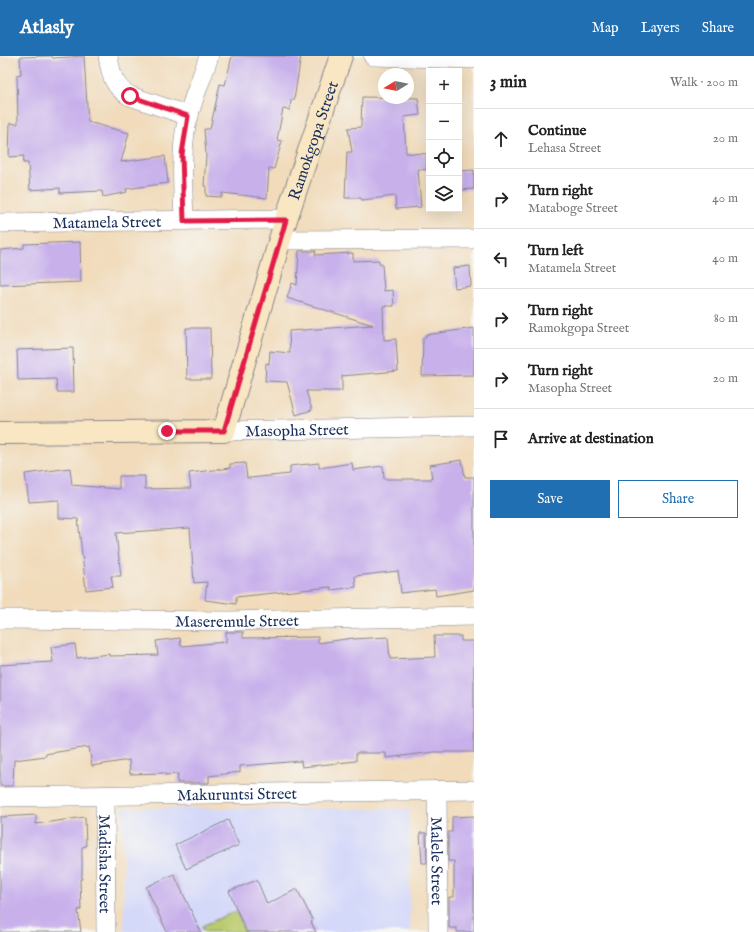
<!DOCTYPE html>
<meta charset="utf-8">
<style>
body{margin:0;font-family:"IM FELL English",serif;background:#f6f6f6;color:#222}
.controls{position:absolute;right:12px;top:12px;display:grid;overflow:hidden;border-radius:0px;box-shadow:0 4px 16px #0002}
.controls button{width:36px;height:36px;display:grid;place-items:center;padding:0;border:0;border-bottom:1px solid #e0e0e0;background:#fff;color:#222;font:20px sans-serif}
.compass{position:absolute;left:378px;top:12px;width:36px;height:36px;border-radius:50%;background:#fff;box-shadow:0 4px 16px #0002;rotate:260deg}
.stop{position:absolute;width:12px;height:12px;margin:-9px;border:3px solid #e11d48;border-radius:50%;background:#fff}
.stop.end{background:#e11d48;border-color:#fff;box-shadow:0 1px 4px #0008}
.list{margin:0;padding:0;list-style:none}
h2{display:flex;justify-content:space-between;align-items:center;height:52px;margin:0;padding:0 16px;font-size:17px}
h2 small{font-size:13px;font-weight:400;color:#767676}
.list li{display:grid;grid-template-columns:26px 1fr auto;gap:12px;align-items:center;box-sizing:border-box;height:60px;padding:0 16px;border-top:1px solid #e0e0e0}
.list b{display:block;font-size:15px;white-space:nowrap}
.list p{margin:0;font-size:13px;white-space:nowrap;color:#767676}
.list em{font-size:13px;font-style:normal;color:#767676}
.actions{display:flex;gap:8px;padding:12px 16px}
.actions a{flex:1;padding:9px 0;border:1px solid #1f6fb2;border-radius:0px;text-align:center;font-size:14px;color:#1f6fb2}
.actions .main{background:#1f6fb2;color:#fff}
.icon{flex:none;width:22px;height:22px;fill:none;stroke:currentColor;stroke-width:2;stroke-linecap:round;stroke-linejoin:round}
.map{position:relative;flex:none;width:474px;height:876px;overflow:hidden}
header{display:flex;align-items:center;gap:24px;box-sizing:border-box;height:56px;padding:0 20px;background:#1f6fb2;color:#fff}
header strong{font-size:19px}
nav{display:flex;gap:22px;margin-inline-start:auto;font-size:14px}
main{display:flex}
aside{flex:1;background:#fff}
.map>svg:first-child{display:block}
.built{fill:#d4d8f9}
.green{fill:#baca6d;stroke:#6a7c66}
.building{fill:#c8b0eb}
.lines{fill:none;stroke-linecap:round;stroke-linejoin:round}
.street-casing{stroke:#86858c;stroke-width:20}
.secondary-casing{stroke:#86858c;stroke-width:24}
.street{stroke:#fff;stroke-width:19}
.secondary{stroke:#f9e7c3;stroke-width:22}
.route{stroke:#e11d48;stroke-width:5}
.labels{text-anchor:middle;stroke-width:3.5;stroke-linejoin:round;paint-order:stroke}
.street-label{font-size:16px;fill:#1b2f5e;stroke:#f6f6f2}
</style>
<header>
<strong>Atlasly</strong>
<nav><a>Map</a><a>Layers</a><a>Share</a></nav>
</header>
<main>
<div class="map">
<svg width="474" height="876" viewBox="0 0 474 876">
<rect width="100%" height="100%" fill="#f6f6f2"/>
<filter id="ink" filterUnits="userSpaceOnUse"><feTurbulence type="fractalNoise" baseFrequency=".025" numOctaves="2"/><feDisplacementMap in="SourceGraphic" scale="8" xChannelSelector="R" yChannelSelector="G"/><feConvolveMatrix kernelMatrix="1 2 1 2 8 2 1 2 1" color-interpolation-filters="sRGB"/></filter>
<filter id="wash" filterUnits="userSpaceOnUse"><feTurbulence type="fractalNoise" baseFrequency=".012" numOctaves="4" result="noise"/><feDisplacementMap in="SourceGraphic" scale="16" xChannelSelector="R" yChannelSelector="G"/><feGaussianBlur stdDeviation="0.9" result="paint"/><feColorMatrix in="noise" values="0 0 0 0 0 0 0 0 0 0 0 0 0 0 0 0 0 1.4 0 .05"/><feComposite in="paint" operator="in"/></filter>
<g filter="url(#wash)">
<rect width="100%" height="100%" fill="#f1dbbb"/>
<path class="built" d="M123,752L409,753L410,876H124Z"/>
<path class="green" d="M236,855L246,876H204L202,870Z"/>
<g id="blocks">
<g class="building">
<path d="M52,0L53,2L84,0L88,66L129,77L121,106L165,100L168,127L126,133L127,136L103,141L102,135L60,137V132L30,134L28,107H23L24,100L9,101L10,67L18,68L17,19L21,18L20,1Z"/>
<path d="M232,0H301L294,44H291L290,54L283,53L277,84L282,85L274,113L269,112L267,142L222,137V141L206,140V130H204L206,99L204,73H210L220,28L225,29Z"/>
<path d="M362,41L418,42L420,59L404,61L406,97L427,98L426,114L418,113L421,151L396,153L395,140L362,144L361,142H345L347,96H352L348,72L361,71Z"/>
<path d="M474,114V133L459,134V115Z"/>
<path d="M80,186L81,226L0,229V194L24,192V188Z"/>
<path d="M299,195H316L315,199L353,197V205L379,204V208H382L384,235L393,234L394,250H383L384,284L396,283L398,315L342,320V335H306L312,354L296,359L287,326L265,325L266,307L269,308L270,295L290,297L289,275L373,269L287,242L292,227L297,229Z"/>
<path d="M470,210L471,230L455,232L453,212Z"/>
<path d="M186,272H210L211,323H187Z"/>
<path d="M474,272V319L422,320L423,282L426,281L425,279Z"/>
<path d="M73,292L74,336H57L56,323L18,324L17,294Z"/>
<path d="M462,404L465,421H474V534L436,540L435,533L401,537L398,515L355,520L356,531L331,534V531L236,541V548L205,544L207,526L194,527L190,472L116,477L121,520H111L113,531L86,534L78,463L59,462V444L29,446L25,418L70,412L72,429L119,433V420H145V433L191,432L189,417L230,412V408L245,407L247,422H250L290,418V410L319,407V412L352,407L353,414L383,410L384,423H432L430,409Z"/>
<path d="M226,576H243V582L318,581V587L353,582V583L388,581L390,603L435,601L434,580H461V585H474V696H434L386,702V697H356V705L302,711L301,705L240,710V716L209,720V727H177L178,718L165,719L164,717L130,718L129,704L92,710L89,691L45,698L46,700L14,704L13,730H0V609L53,606L51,591L75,588L77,602L109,598V600L158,599L156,585L180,582L181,590L226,586Z"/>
<path d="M36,759V768L85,761L86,790L82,791V823H80L81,854H78L81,876H0V761Z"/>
<path d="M474,760V876H457V872H449V841H454V805H448V776H452V761Z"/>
<path d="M228,764L239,789L186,813L175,789Z"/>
<path d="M420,777H426L427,807H422Z"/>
<path d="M174,818L201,876H167L146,831Z"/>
<path d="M257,824L267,848L297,833L313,865L311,866L316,876H246L229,835Z"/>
</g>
</g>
</g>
<g filter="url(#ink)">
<use href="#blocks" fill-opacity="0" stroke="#86858c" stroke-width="1"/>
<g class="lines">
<g class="street-casing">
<g id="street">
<path d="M108,0C111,18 113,31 130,40L189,60"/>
<path d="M373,0L474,3"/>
<path d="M184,165C183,135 181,105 185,76C189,50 201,25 209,0"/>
<path id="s1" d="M0,167L286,163"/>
<path d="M280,184L474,183"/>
<path id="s2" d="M224,375L474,370"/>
<path id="s3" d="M0,563L229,565L474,560"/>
<path id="s4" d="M437,734L438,876"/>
<path id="s5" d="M105,740L106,876"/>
<path id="s6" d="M0,741L474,734"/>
</g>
</g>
<g class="secondary-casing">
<g id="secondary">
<path id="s7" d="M0,377L224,375L286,163L341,0"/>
</g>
</g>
<use href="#street" class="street"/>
<use href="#secondary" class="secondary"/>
</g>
</g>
<g class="lines" filter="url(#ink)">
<path class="route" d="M130,40L188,60L182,98L184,165L286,164L224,375H167"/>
</g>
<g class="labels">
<g class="street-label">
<text dy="6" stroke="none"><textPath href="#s7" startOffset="528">Ramokgopa Street</textPath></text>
<text dy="6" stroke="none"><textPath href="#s1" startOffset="107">Matamela Street</textPath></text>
<text dy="6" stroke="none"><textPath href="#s2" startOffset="73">Masopha Street</textPath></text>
<text dy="6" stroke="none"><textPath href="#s3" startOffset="237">Maseremule Street</textPath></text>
<text dy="6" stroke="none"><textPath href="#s6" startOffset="237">Makuruntsi Street</textPath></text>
<text dy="6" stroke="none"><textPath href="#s4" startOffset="71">Malele Street</textPath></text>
<text dy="6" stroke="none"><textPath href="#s5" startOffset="68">Madisha Street</textPath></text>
</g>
</g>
</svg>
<div class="controls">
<button>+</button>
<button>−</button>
<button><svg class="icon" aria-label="locate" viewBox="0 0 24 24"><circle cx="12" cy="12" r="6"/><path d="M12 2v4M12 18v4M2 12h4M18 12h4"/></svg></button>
<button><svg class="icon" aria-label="layers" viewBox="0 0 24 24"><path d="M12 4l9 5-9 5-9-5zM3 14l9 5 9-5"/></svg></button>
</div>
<svg class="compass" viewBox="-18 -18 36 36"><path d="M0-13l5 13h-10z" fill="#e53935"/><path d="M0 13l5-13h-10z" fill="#767676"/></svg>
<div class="stop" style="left:130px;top:40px"></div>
<div class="stop end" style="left:167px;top:375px"></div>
</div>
<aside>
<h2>3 min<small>Walk · 200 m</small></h2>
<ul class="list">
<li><svg class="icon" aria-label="ahead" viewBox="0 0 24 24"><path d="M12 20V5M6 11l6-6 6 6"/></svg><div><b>Continue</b><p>Lehasa Street</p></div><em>20 m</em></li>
<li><svg class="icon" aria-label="right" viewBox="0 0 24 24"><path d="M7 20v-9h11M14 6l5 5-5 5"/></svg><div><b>Turn right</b><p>Mataboge Street</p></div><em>40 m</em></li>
<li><svg class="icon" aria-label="left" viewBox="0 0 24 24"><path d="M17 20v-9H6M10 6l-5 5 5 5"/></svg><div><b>Turn left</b><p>Matamela Street</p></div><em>40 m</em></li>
<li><svg class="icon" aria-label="right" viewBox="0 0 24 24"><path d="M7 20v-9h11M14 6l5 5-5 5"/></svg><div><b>Turn right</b><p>Ramokgopa Street</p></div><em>80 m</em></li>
<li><svg class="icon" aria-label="right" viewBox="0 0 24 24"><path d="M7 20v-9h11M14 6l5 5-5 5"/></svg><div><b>Turn right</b><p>Masopha Street</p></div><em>20 m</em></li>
<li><svg class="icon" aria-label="arrive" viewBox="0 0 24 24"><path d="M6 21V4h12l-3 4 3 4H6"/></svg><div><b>Arrive at destination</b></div></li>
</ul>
<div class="actions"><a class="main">Save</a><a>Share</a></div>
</aside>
</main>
